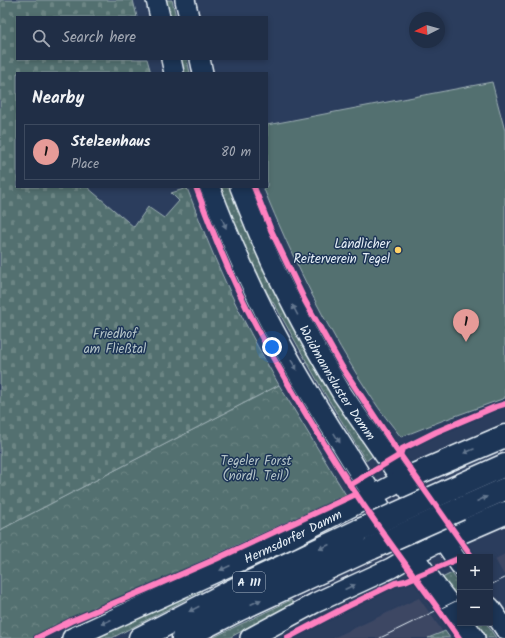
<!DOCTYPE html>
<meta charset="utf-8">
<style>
body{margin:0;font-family:Kalam,sans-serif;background:#2d3a51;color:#f1f3f6}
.controls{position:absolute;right:12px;bottom:12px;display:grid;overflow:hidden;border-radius:0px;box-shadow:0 2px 6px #0003}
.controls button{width:36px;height:36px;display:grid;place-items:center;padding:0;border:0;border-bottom:1px solid #3d4a5f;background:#202e46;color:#f1f3f6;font:20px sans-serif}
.compass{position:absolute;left:409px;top:12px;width:36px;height:36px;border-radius:50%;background:#202e46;box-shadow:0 2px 6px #0003;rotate:265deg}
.you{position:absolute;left:272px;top:347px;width:14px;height:14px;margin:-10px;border:3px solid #fff;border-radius:50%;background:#1a73e8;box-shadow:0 0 0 6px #1a73e833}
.badge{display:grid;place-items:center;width:26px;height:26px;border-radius:50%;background:#e69b98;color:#111;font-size:13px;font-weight:700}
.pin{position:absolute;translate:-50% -33px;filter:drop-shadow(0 1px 2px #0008)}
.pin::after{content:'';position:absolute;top:21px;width:14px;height:12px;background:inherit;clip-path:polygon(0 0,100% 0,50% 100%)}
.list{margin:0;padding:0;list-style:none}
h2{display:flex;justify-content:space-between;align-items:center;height:52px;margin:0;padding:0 16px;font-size:17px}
h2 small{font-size:13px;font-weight:400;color:#a2a8b3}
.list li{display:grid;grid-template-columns:26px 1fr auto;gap:12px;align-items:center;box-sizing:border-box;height:56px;margin:0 8px 8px;padding:0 8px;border:1px solid #3d4a5f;border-radius:0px}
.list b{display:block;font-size:15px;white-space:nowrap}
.list p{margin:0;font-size:13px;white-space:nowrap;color:#a2a8b3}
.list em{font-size:13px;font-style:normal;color:#a2a8b3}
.icon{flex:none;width:22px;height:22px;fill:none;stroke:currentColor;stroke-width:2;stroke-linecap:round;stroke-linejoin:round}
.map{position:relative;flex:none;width:505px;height:638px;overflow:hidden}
.search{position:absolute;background:#202e46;box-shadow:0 2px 6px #0003;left:16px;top:16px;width:252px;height:44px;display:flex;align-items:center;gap:10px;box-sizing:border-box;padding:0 14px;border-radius:0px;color:#a2a8b3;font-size:15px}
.panel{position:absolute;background:#202e46;box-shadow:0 2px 6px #0003;left:16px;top:72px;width:252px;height:116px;border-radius:0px}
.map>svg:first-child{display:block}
.built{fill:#3c4764}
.grass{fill:url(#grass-dots);stroke:#9eb0b4}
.forest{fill:url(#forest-crowns);stroke:#9eb0b4}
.cemetery{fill:url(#cemetery-stones);stroke:#9eb0b4}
.park{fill:#53706f;stroke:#9eb0b4}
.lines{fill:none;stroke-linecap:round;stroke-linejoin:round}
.secondary-casing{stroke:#e8f1f8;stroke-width:22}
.highway-casing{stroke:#e8f1f8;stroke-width:25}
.secondary{stroke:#1d3557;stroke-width:19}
.highway{stroke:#1d3557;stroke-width:22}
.tram{stroke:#e8f1f8;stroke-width:1}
.highway-bridge-casing{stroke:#e8f1f8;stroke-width:25;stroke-linecap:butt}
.highway-bridge{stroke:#1d3557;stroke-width:22}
.cycleway-casing{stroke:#1d3557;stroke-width:8}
.cycleway{stroke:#ff80c0;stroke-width:6}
.oneway{fill:#64778f}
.poi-dot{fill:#ffd166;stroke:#1d3557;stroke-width:1.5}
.labels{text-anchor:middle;stroke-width:3;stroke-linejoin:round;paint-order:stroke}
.shield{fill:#1d3557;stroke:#abb9c8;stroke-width:1}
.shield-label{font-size:12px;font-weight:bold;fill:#e8f1f8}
.poi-label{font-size:13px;fill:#e8f1f8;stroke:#1d3557;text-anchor:end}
.park-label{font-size:13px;fill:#b4c4c8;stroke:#1d3557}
.street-label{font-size:13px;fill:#e8f1f8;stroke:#1d3557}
</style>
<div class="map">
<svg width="505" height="638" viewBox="0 0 505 638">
<defs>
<pattern id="grass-dots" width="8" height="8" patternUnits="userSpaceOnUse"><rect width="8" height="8" fill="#53706f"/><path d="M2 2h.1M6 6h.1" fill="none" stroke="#6c8584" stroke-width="1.8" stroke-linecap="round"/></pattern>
<pattern id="forest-crowns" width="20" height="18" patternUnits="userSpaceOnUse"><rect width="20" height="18" fill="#53706f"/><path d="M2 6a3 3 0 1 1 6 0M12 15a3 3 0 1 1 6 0" fill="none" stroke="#6c8584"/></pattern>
<pattern id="cemetery-stones" width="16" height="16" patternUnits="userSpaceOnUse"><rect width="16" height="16" fill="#53706f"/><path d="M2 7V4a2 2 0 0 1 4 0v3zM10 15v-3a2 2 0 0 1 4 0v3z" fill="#6c8584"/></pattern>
</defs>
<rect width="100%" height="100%" fill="#2b3d5d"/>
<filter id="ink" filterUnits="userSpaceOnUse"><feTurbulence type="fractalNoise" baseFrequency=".025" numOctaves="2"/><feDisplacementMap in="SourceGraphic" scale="8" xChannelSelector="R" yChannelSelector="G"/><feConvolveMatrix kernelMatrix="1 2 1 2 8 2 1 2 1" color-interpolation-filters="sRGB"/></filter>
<g filter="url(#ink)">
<g class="built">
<path d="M505,554V577L495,559Z"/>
<path d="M419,598L443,632L428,638H333Z"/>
</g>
<g class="grass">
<path d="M164,0H172L176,17H168Z"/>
<path d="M179,59H187L190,73H182Z"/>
<path d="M219,187H230L258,254L374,455L366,461L322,389L276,307L260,282L248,258Z"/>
<path d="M452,573L460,585V603L442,578Z"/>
<path d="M200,589L202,591L112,638H92Z"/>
<path d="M291,600L293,603L229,638H212Z"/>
<path d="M474,623H486L496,638H486Z"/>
<path d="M445,631L450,638H428L443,632Z"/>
</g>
<path class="forest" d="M279,385L346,495L67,623L41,638H0V530Z"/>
<path class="cemetery" d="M0,0H133L137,17H17V59H147L151,73H17V187H87L134,227L148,207L164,218L179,201L171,193L187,188C199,219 211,251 225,281C241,317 260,351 279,385L0,530Z"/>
<path class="park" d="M492,82L505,131V398L444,420L401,437C391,424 380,411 372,398C328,332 293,260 263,187H267V125Z"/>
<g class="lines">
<g class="secondary-casing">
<g id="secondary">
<path d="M156,0L160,17"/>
<path d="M185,0L189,17"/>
<path d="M171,59L174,73"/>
<path d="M200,59L203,73"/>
<path d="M210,187C226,230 245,273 266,315C289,360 315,403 342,445C365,482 387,520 413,555C428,576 444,596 460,617"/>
<path id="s1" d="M240,187C255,226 271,265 291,302C307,334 325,365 343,395L460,565"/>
<path d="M490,607L505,629"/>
<path d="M464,623L475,638"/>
<path id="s2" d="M72,638L291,538L357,504L402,480"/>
<path d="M250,638L315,603L391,568L413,555L443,540"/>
</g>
</g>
<g class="highway-casing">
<g id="highway">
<path d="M402,480L505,436"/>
<path d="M447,491L505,465"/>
<path d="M460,509L505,489"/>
<path d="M443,540L505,513"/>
<path d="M140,638L231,591L360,530"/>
<path d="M183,638L238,610L372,548"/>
</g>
</g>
<use href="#secondary" class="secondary"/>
<use href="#highway" class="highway"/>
<g class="tram">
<path d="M490,585L505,578"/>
<path d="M380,638L460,599"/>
</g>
<g class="highway-bridge-casing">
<g id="highway-bridge">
<path d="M360,530L447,491"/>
<path d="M372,548L460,509"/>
</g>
</g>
<use href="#highway-bridge" class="highway-bridge"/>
<g class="cycleway-casing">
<g id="cycleway">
<path d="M196,187C213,234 232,281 256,326C284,379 315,430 347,480C381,534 422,585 459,638"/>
<path d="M254,187L271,230L305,301L342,367L396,449L472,557"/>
<path d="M350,485L400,455L402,449L436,432L495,407L505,404"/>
<path d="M37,638L71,621L145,590L216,559L356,494"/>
<path d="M287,638L346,607L395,583L405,581L460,558"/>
</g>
</g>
<use href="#cycleway" class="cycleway"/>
</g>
<defs><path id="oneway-solid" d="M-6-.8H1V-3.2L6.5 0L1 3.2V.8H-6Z"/></defs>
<g class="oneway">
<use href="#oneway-solid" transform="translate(224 223) rotate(68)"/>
<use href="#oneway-solid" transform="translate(295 310) rotate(-118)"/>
<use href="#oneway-solid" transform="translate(294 365) rotate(60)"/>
<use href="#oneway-solid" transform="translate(337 438) rotate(58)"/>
<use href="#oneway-solid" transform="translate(469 451) rotate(157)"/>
<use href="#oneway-solid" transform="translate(482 499) rotate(-24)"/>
<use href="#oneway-solid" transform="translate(324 547) rotate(155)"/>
<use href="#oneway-solid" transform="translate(225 568) rotate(156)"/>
<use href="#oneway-solid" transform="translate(350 587) rotate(-25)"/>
<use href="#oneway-solid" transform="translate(256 602) rotate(-25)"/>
<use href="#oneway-solid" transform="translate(194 609) rotate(153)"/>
<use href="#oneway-solid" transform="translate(106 622) rotate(155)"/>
</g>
</g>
<circle class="poi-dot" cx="398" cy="250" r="4"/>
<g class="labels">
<rect class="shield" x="233" y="572" width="32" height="20" rx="3"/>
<g class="shield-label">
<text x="249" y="586">A 111</text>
</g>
<g class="poi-label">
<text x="390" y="248">Ländlicher<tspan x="390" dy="15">Reiterverein Tegel</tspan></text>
</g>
<g class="park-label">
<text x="115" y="338">Friedhof<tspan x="115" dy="15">am Fließtal</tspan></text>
<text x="256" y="465">Tegeler Forst<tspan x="256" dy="15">(nördl. Teil)</tspan></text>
</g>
<g class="street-label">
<text dy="5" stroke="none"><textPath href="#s1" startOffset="219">Waidmannsluster Damm</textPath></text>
<text dy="5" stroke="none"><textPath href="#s2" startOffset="243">Hermsdorfer Damm</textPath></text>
</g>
</g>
</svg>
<div class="controls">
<button>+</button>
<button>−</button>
</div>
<svg class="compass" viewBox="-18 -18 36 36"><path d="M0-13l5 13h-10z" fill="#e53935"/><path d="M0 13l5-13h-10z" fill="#a2a8b3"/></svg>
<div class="you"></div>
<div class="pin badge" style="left:466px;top:342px">1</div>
<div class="search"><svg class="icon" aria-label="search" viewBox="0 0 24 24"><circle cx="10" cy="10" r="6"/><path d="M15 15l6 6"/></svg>Search here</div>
<section class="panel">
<h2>Nearby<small></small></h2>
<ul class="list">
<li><span class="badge">1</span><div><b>Stelzenhaus</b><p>Place</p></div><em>80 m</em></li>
</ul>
</section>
</div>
